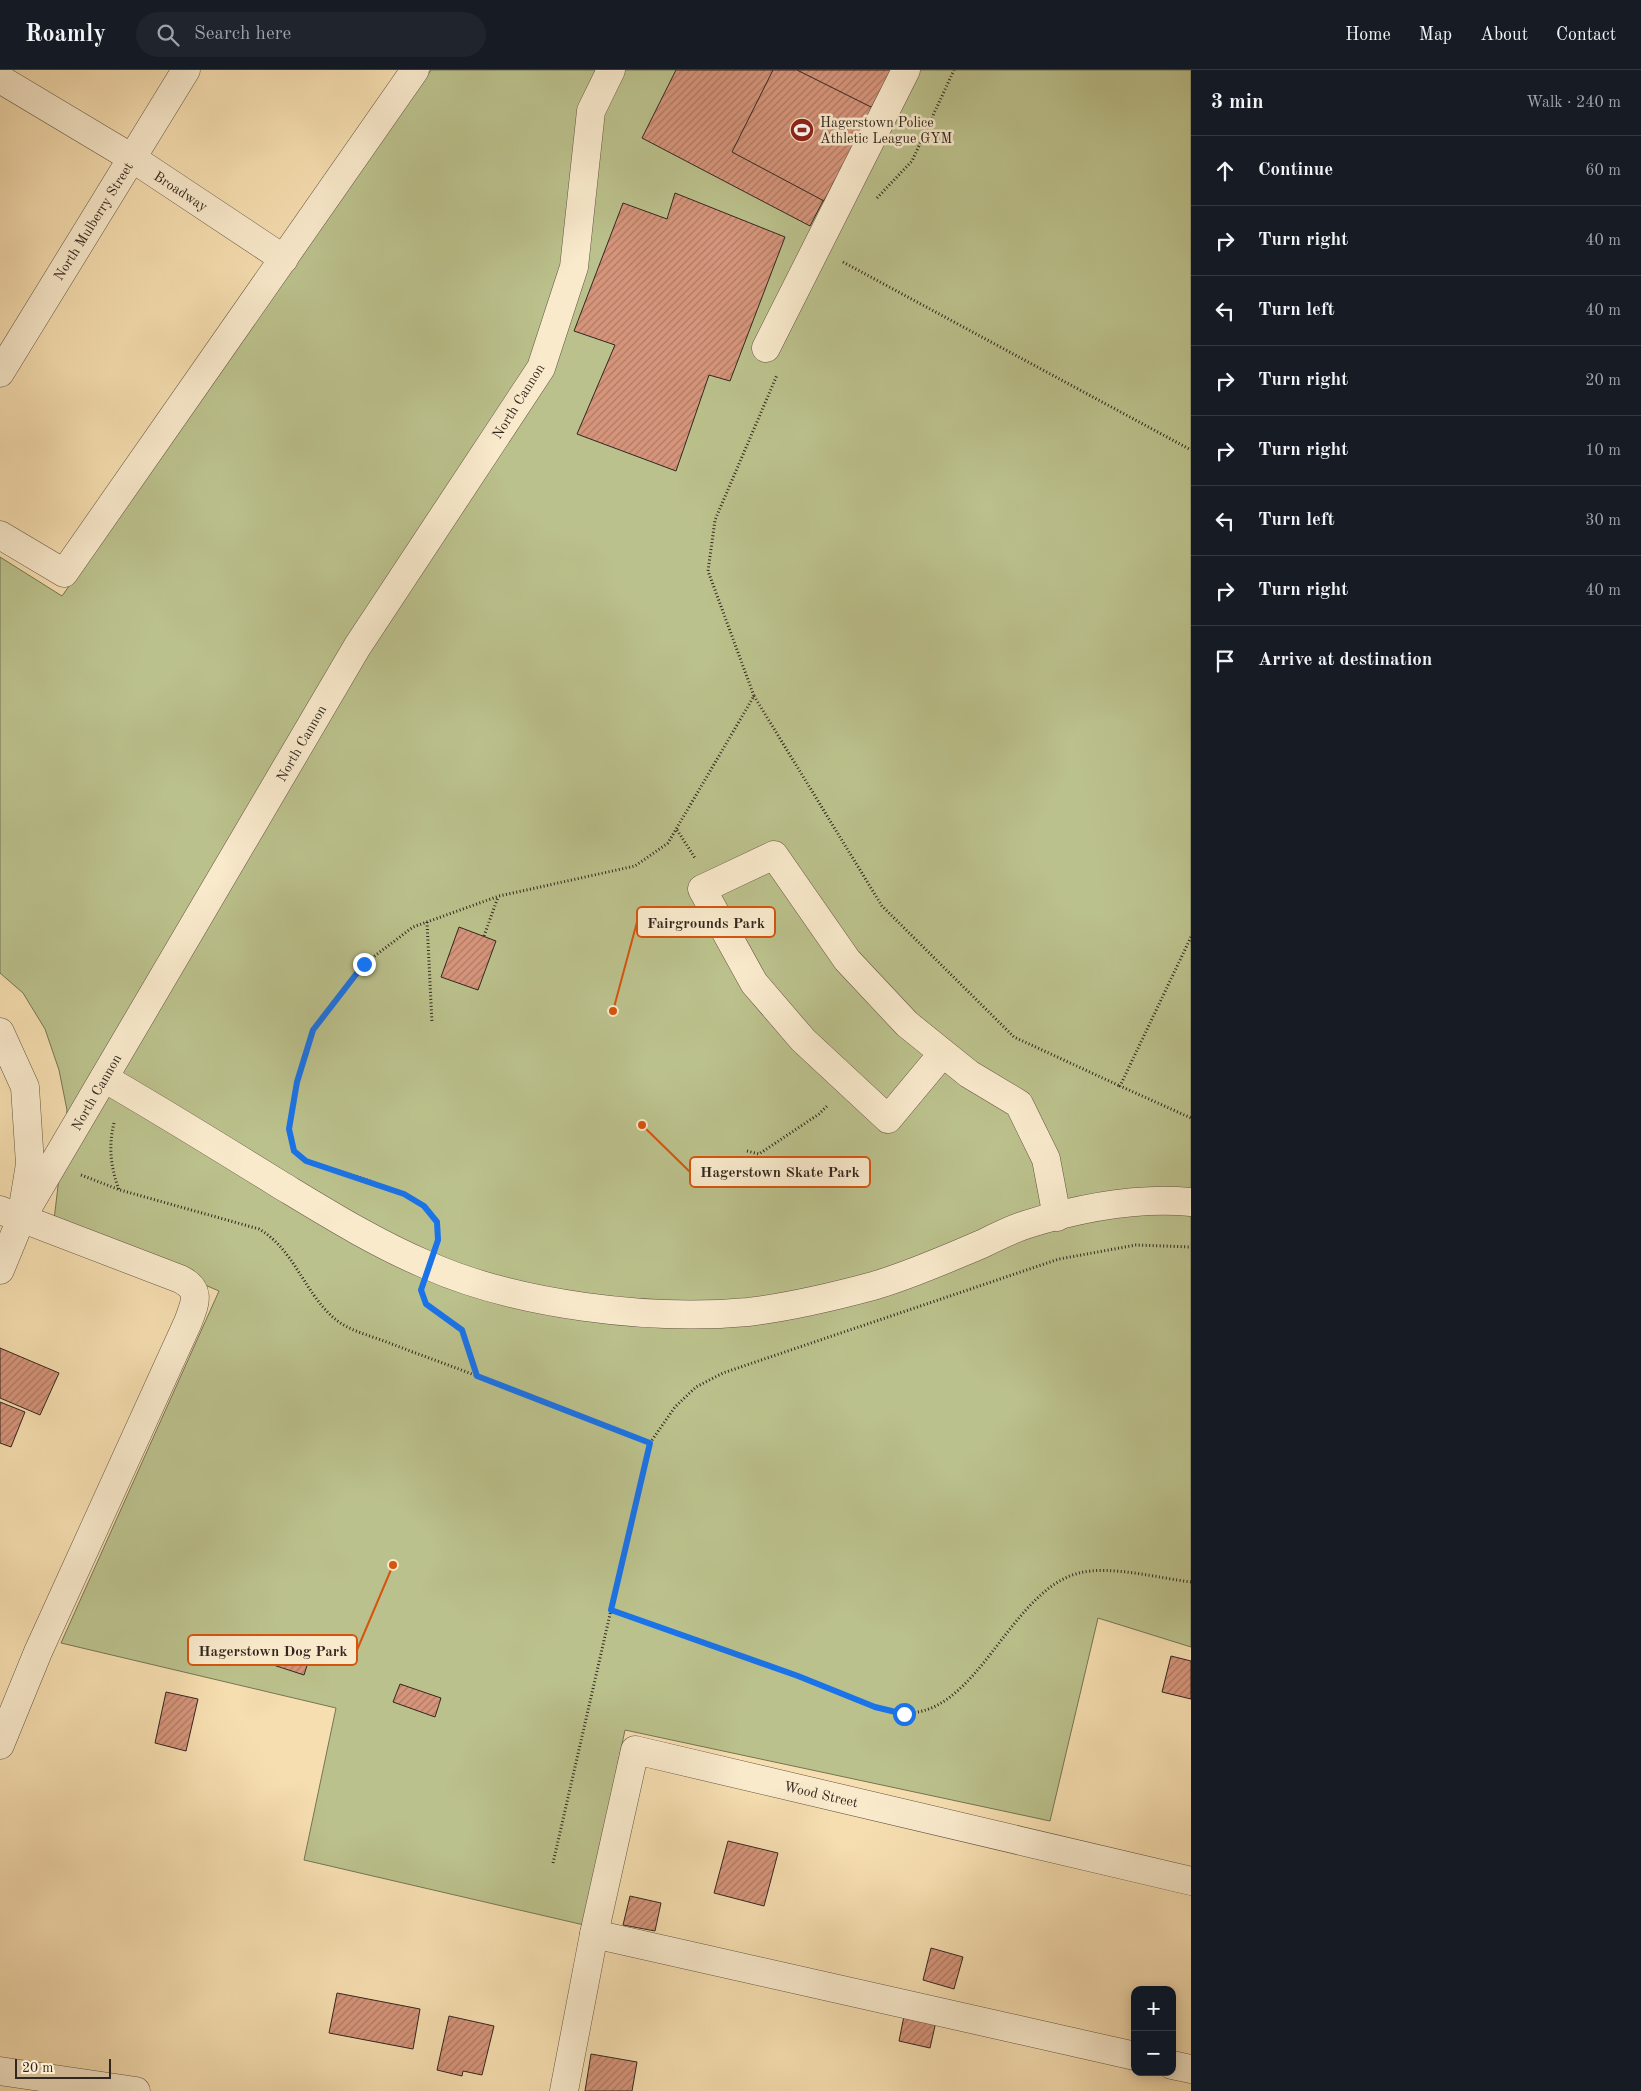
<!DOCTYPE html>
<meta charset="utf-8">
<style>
body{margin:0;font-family:"Old Standard TT",serif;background:#20242c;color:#f1f3f6}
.controls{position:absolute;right:15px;bottom:15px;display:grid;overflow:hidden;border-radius:10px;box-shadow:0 2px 12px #0003}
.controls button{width:45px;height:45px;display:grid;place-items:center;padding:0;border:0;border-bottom:1px solid #363941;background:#171b24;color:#f1f3f6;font:25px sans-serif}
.scale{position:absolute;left:15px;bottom:12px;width:96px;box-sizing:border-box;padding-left:5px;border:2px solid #32261f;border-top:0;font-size:14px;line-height:18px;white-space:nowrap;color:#32261f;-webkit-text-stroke:4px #f9eacc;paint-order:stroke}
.stop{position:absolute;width:15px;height:15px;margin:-11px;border:4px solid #1a73e8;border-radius:50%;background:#fff}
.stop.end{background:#1a73e8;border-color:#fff;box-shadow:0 1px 5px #0008}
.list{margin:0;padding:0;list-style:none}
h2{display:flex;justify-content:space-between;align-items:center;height:65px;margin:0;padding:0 20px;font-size:21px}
h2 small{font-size:16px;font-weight:400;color:#9ea1a6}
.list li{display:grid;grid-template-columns:32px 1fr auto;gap:15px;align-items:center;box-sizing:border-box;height:70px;padding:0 20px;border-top:1px solid #363941}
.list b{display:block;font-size:19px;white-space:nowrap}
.list em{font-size:16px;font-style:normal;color:#9ea1a6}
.icon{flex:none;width:28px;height:28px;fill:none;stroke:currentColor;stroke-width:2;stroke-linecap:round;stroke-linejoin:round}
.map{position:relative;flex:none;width:1191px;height:2021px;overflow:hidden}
header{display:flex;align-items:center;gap:30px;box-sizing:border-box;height:70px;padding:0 25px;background:#171b24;border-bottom:1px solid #363941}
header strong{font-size:24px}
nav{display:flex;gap:28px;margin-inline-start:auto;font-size:18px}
.search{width:350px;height:45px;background:#20242c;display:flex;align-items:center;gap:12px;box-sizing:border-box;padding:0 18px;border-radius:28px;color:#9ea1a6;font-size:19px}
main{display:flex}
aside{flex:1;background:#171b24}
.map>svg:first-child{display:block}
.green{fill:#bbc18c;stroke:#767456}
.building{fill:url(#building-hatch);stroke:#32261f}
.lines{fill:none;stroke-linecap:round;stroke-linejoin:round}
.minor-casing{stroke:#635443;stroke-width:29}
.path{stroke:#32261f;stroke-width:3;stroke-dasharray:1 2.5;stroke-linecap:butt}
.minor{stroke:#f9eacc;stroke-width:28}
.route{stroke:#1a73e8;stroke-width:6}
.labels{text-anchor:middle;stroke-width:5;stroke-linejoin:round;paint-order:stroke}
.poi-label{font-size:14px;fill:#32261f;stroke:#f9eacc;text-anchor:start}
.street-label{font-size:14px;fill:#32261f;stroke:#f9eacc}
.leader{fill:none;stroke:#d6540e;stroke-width:2}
.callout-dot{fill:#d6540e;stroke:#f9eacc;stroke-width:2}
.callout{fill:#f9eacc;stroke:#d6540e;stroke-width:2}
.callout-label{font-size:15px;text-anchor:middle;font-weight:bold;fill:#32261f}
</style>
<header>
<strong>Roamly</strong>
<div class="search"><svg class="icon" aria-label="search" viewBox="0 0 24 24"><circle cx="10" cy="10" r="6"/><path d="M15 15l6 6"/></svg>Search here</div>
<nav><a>Home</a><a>Map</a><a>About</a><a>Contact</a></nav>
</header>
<main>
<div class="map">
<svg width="1191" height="2021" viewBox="0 0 1191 2021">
<defs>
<pattern id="building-hatch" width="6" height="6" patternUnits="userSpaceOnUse" patternTransform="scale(1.25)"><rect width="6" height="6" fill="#d6957b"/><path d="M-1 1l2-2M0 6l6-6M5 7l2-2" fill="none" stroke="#ae7964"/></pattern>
</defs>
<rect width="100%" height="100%" fill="#f6deb0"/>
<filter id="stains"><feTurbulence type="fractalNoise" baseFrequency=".004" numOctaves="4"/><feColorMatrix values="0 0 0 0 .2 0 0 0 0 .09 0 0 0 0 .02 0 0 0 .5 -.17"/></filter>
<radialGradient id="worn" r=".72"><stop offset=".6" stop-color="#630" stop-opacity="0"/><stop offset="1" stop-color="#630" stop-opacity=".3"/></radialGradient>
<path class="green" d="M431,0H1191V1577L1098,1548L1050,1751L625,1660L584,1855L304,1790L336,1638L61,1573L219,1221L54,1150L67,1040L59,1000L45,959L23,923L0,903V487L62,526Z"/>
<g class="building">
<path d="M676,0H891L810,156L642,68Z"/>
<path d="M773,0H797L873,38L824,131L732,82Z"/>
<path d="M675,123L785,167L730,311L709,305L676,401L577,364L615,275L574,261L623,133L667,149Z"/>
<path d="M459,857L496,871L478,920L441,907Z"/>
<path d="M0,1278L59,1303L40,1345L0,1328Z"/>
<path d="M0,1332L25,1342L11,1377L0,1373Z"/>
<path d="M264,1571L310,1586L304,1605L258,1590Z"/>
<path d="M1171,1586L1191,1591V1629L1162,1622Z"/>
<path d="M400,1614L441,1628L435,1647L393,1632Z"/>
<path d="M166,1622L198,1629L186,1681L155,1673Z"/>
<path d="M728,1771L778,1783L764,1836L714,1823Z"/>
<path d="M630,1826L661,1833L655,1861L623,1855Z"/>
<path d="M931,1878L963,1887L954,1919L923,1910Z"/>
<path d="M337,1923L420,1939L413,1979L329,1963Z"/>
<path d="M905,1941L937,1947L930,1978L899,1971Z"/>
<path d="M449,1946L494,1956L482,2005L463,2001L462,2006L437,2000Z"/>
<path d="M591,1984L637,1992L632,2021H585Z"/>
</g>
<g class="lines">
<g class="minor-casing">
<g id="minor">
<path d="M0,9L132,88L284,189"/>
<path d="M766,278L906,0"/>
<path d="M0,303L186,0"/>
<path d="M0,465L64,503L415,0"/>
<path d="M0,962L25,1017L30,1094L21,1149L0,1200"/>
<path d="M943,983L888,1049L803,970L754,913L702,819L774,785L847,890L907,954L969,1004L1019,1034L1046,1089L1057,1147"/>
<path d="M104,1008C163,1042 221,1078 279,1114C327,1143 375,1173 427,1195C517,1235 650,1251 748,1242C790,1237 832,1227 873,1216C911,1205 946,1189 982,1174C996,1167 1010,1160 1025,1155C1079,1138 1134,1127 1191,1132"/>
<path d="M0,1140L180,1209C202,1220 195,1233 188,1252L38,1582L0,1675"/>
<path d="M21,1149L357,577L541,298L574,197L591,41L611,0"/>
<path d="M594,1864L1135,1986"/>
<path d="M1172,1995L1191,1999"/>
<path d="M0,2001L136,2021"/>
<path d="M564,2021L594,1864L635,1680L1191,1811"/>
</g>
</g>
<g class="path">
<path d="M877,128L912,91L954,0"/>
<path d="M843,192L1191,380"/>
<path d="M754,626L882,836L1014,967L1120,1016"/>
<path d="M677,760L695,788"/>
<path d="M427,852L432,953"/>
<path d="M484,866L498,827"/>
<path d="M1191,867L1120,1016L1191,1048"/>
<path d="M114,1053C108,1077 111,1098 119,1120"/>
<path d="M747,1081L759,1084L819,1044L828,1035"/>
<path d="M81,1105L120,1120L259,1159C295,1180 304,1223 335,1249C348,1260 368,1265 384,1271C415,1283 446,1294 477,1306"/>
<path d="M438,1167C438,1163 439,1156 437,1152C424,1122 337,1101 306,1091L294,1081L289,1059L297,1012L313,960L364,894L413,857L499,826L635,796L668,773L754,626L708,501L715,450L777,305"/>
<path d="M423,1226L426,1234L462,1260L477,1307L650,1373L611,1540C673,1562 736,1583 797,1605C826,1616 875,1643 904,1643C978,1646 1009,1521 1079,1503C1110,1495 1158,1508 1191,1512"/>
<path d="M650,1373L675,1337L696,1317L723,1303L1059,1189L1136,1175L1191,1177"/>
<path d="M553,1793L611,1540"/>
</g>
<use href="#minor" class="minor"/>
</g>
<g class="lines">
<path class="route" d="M364,894L313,960L297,1012L289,1059L294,1081L306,1091L404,1124L424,1136L437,1152L438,1170L421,1220L426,1234L462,1260L477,1306L650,1373L611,1540L798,1606L875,1637L904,1644"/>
</g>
<defs>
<g id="stadium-disc" transform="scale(1.25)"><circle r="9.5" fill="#8f2418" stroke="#f9eacc"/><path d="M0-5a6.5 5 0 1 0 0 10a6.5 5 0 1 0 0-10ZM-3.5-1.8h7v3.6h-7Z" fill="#fff"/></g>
</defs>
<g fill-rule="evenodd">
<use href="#stadium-disc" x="802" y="60"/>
</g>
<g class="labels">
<g class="poi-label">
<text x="820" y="57">Hagerstown Police<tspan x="820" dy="16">Athletic League GYM</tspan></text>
</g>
<g class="street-label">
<text transform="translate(181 121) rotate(33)" y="5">Broadway</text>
<text transform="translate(93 151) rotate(-58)" y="5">North Mulberry Street</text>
<text transform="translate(518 331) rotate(-58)" y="5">North Cannon</text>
<text transform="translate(301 673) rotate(-60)" y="5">North Cannon</text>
<text transform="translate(96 1022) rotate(-60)" y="5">North Cannon</text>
<text transform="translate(821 1724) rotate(13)" y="5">Wood Street</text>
</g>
</g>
<path class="leader" d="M613 941L637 852M642 1055L690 1102M393 1495L357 1580"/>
<g class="callout-dot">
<circle cx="613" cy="941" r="5"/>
<circle cx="642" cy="1055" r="5"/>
<circle cx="393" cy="1495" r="5"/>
</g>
<g class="callout">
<rect x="637" y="837" width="138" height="30" rx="5"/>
<rect x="690" y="1087" width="180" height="30" rx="5"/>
<rect x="188" y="1565" width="169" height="30" rx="5"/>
</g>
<g class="callout-label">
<text x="706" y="858">Fairgrounds Park</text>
<text x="780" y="1107">Hagerstown Skate Park</text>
<text x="273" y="1586">Hagerstown Dog Park</text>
</g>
<rect width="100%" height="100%" filter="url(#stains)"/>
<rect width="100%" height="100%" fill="url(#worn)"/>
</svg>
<div class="controls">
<button>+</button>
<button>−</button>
</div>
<div class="scale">20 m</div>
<div class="stop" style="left:904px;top:1644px"></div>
<div class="stop end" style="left:364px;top:894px"></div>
</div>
<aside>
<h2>3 min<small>Walk · 240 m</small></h2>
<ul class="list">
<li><svg class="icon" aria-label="ahead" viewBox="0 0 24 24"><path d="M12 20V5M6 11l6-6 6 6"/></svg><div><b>Continue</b></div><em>60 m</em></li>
<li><svg class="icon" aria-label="right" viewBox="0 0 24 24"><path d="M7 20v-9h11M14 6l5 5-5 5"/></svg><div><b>Turn right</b></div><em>40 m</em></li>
<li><svg class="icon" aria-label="left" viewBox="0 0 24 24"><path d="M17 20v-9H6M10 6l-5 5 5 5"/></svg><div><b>Turn left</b></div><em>40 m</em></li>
<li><svg class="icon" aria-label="right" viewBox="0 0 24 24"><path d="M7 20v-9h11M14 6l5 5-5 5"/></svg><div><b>Turn right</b></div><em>20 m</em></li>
<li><svg class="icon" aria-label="right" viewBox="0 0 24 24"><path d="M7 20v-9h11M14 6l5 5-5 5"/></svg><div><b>Turn right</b></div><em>10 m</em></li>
<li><svg class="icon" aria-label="left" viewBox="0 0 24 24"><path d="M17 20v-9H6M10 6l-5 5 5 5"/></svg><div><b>Turn left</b></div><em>30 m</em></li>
<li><svg class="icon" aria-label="right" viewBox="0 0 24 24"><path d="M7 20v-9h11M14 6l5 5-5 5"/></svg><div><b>Turn right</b></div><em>40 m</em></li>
<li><svg class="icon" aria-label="arrive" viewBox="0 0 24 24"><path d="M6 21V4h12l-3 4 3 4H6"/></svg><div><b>Arrive at destination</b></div></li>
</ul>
</aside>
</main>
